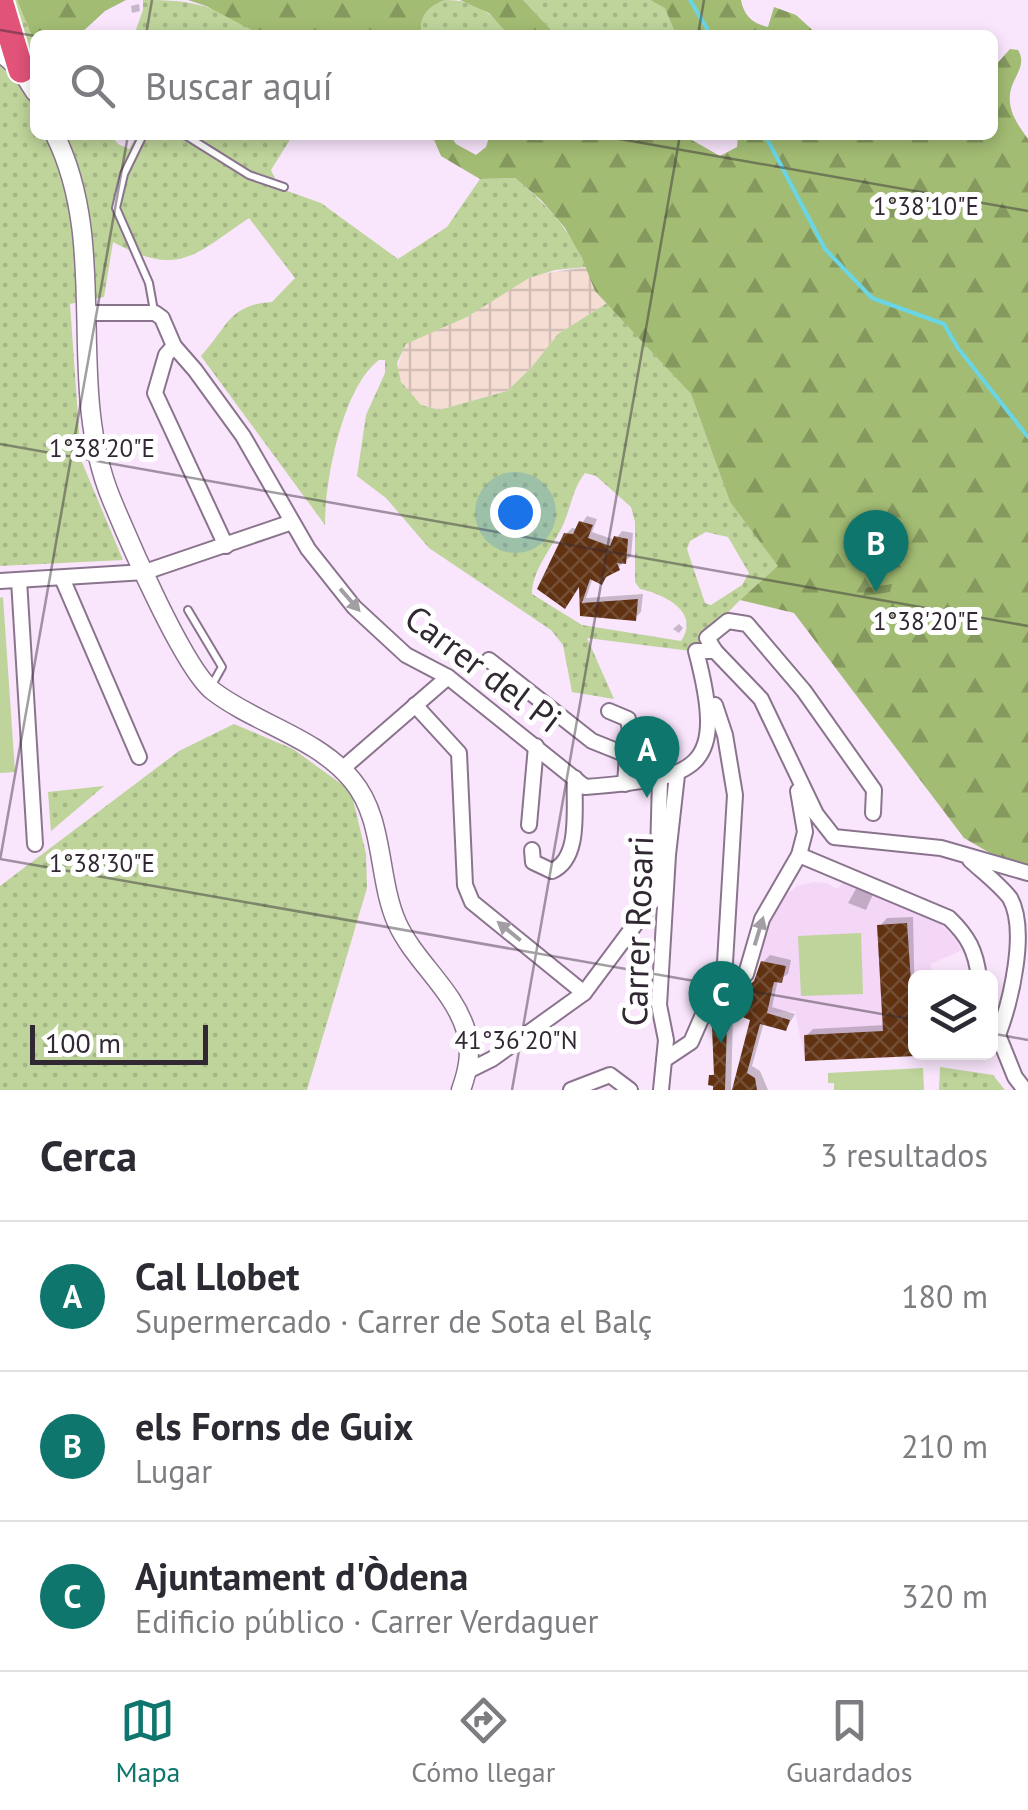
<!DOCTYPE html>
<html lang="es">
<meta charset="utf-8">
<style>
body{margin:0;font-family:"PT Sans",sans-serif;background:#f7f7f7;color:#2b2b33}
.controls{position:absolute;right:30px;bottom:30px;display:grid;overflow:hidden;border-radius:15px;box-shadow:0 5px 15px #0003}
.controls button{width:90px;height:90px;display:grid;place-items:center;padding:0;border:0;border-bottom:2px solid #e1e1e2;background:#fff;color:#2b2b33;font:50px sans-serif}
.scale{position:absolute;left:30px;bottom:25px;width:178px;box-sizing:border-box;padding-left:10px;border:5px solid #322833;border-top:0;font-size:28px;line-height:35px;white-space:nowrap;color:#322833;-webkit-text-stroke:8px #fff;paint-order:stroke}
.you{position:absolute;left:515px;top:512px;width:35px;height:35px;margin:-25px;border:8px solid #fff;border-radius:50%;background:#1a73e8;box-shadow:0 0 0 15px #1a73e833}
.badge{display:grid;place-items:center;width:65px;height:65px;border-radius:50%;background:#0f766e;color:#fff;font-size:32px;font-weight:700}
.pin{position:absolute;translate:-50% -82px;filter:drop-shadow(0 2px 5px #0008)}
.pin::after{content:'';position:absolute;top:52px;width:35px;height:30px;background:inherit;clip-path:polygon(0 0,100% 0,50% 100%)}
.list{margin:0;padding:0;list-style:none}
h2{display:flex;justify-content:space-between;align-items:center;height:130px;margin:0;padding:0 40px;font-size:42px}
h2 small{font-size:32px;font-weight:400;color:#7c7c81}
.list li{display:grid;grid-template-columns:65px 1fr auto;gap:30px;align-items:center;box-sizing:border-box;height:150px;padding:0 40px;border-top:2px solid #e1e1e2}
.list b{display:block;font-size:38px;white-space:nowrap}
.list p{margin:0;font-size:32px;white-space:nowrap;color:#7c7c81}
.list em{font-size:32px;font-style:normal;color:#7c7c81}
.icon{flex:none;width:55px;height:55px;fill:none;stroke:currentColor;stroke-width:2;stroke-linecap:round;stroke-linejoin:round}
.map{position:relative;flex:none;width:1028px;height:1090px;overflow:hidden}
.search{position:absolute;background:#fff;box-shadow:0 5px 15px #0003;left:30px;right:30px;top:30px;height:110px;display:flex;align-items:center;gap:25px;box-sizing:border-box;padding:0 35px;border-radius:15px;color:#7c7c81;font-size:38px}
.sheet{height:580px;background:#fff}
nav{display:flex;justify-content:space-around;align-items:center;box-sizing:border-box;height:140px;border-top:2px solid #e1e1e2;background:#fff;font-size:28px;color:#7c7c81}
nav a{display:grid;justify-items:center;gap:5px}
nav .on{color:#0f766e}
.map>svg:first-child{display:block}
.industrial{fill:url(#industrial-grid)}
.built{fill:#f4d6f7}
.green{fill:url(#green-dots);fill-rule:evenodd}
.forest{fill:url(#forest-firs)}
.pitch{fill:#bed49a}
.shadow{fill:#0003}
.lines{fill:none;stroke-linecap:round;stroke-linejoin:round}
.stream{stroke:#6ad5e5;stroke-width:4}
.building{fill:url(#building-cross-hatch)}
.service-casing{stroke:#8a748d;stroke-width:10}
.minor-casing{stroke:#8a748d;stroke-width:18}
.tertiary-casing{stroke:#8a748d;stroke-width:21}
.motorway-casing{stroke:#fff;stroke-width:29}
.service{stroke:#fff;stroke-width:6}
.minor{stroke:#fff;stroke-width:14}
.tertiary{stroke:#fff;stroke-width:18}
.motorway{stroke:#e15379;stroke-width:25}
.oneway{fill:#a39ea3}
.ticks{fill:none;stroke:#322833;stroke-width:2.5;stroke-opacity:0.45}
.labels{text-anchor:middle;stroke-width:10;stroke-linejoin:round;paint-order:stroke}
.street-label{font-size:35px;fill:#322833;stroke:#fff}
.ticks-label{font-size:25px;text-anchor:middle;fill:#322833;stroke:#fff;stroke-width:10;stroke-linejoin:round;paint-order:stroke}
</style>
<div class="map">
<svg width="1028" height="1090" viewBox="0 0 1028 1090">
<defs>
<pattern id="industrial-grid" width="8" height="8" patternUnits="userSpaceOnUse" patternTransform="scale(2.5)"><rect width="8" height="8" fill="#f5ddd3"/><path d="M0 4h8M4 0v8" fill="none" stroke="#d2beb6"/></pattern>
<pattern id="green-dots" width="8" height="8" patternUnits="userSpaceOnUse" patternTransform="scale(2.5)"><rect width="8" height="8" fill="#bed49a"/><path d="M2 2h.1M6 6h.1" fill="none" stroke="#a4b685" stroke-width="1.8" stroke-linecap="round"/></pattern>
<pattern id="forest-firs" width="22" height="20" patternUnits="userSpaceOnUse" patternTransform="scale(2.5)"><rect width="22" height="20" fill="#a2bc73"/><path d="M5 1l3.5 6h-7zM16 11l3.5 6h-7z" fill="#85995f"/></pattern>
<pattern id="building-cross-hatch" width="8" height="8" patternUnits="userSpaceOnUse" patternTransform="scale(2.5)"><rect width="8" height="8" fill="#613212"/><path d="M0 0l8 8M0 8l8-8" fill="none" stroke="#744e35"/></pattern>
</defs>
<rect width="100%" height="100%" fill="#f9e5fc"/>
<path class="industrial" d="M586,267L595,291L607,303L558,334L530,369L507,391L439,410L421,405L404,388L397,370L405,344L467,317L497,295L535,275Z"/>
<path class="built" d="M814,882L827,883L837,889L843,883L939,923L952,935L962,950L931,964L932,977L916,978V1052L936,1055L805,1061L795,1011L767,1013L774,982L782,983L786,966L759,960L771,915L781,899L797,886Z"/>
<g class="green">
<path d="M0,0H17L35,44V135H111L118,144L129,149L137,135H293L271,170L279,188L321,203L398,259L447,227L480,179L515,178C545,203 571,230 586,267L555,270L529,278L467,317L406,344L397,363L401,382L421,405L439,410L507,391L530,369L558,334L607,303L691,394L730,502L779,566L740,600L691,651L587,638L614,699L572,692L563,645L551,630L429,548L386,498L357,476L366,415L385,373V360H379C342,388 325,481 325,525L201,356C228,327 228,305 272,302L295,278L249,218C194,255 179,278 113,242L104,297L70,304L81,460L123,560L0,566ZM585,473L596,476L631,507L635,522V582L640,589C664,594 701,612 681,641L582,625L532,594C532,570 552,548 562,527C571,509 572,489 585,473ZM706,532L728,537L749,573L742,585L711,605L705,603L687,549L690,541Z"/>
<path d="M143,0C199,0 213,6 261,35H134L143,10Z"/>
<path d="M446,0C474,0 493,13 509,35H422C418,17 429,5 446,0Z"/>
<path d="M523,0H650L665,7L676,35H556Z"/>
<path d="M234,724L293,749L351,791L366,854L367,888L307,1090H0V886L179,751Z"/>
<path d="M104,786L51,831L48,792Z"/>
<path d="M940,1067L993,1075L1005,1090H939Z"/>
</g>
<g class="forest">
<path d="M17,0H126L105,11L79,35H35V44Z"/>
<path d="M188,0H446C429,5 418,17 422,35H261L206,6Z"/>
<path d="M460,0H523L556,35H509L489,13Z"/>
<path d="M650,0H741C744,16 752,23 768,27L774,7L796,15L818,35H676L665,8Z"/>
<path d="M1010,49L1018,50C1028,66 1012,77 1010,94C1008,112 1018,125 1028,139V875L964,838L794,613L740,600L778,566L730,502L691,394L595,291L582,258L565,228L541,200L515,178L480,179L441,156L432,135H450L456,144L476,155L486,147L490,135H683L720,156L737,147L738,135H993V68Z"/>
</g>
<g class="pitch">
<path d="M3,597L15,772L0,773V598Z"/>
<path d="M861,933L863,994L801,996L798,936Z"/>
<path d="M923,1068L924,1090H834V1083H828V1073Z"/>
</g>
<g class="shadow">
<path d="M139,4L140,11L132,13L131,6Z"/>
<path d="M587,516L597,519L592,532L615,540L622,531L633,533L631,556L601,582L593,577L586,598L643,594L641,612L635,618L583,614L582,583L566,534L572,528L578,529Z"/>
<path d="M892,584L890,592L863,596L866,588Z"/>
<path d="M679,624L683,628L679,633L673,629Z"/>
<path d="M857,887L873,894L866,910L848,903Z"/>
<path d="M913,917L916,1052H928L808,1058L806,1036L813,1029L885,1025L880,926L887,918Z"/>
<path d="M770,955L791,960L788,974L778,980L772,1007L795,1014L786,1029L764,1022L752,1066L760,1071L768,1090H734L752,1018L756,982L763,962Z"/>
<path d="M724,1017H733L731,1090H715L711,1076L716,1072L718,1023Z"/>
</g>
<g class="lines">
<g class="stream">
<path d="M690,0L711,35"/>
<path d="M765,135L825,249L872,298L944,324L958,348L1028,437"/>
</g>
</g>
<g class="building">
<path d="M579,521L593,525L588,538L610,546L614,536L628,539L626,564L617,563L620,570L606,577L602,585L590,579L582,603L638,599L636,621L580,616L579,587L565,609L537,589L564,533L573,534Z"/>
<path d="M907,923L916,1056L805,1061L804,1035L883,1031L877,925Z"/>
<path d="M761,961L786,966L782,983L774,982L767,1013L790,1020L786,1031L760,1024L747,1073L755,1078L757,1090H732L750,1020L727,1011L728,1005L754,981Z"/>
<path d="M715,1022L727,1023L725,1090H713V1086L708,1085L709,1075H714L712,1027L715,1028Z"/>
</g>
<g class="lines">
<g class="service-casing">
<g id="service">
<path d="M143,135L124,174L116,208L149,283L154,311"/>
<path d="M185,135L249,175L284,187"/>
<path d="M188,610L222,667L213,683"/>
</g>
</g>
<g class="minor-casing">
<g id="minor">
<path d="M87,313H155L162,318L174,346L195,370L243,436L308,549L354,607L406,655L448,677L585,787C698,778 728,772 696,651H715L761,699L816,814L834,837L941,848L1028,873"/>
<path d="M174,346L166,355L155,393L226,546"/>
<path d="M62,578L139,757"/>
<path d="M19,580L35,844"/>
<path d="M0,581L145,572L292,522"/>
<path d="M715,651L707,638L728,621L747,624L804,691L874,790L873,813"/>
<path d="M489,660L592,741L627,755L625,784"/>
<path d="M415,705L459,753L465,885L472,902L584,993"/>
<path d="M715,705L725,735L735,795L723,996"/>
<path d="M609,711L628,719L630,731L627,755"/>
<path d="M342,769L448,677"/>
<path d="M529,825L536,746"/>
<path d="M532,850L533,862L552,871C582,858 573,807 575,778"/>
<path d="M799,855L949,918C968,936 976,951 979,978"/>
<path d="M970,860C983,872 999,884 1010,898C1028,930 1011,1001 998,1035"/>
<path d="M990,1015L1015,1077L1025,1090"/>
<path d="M664,1060L691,1042L705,1010L746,974L762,919L799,855L805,832L798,791"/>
<path d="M468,1071L492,1059L584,993L657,895L660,779"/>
<path d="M571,1090L610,1075L630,1090"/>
<path d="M661,1090L666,1040L659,1005L668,855L677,775"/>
</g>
</g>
<g class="tertiary-casing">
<g id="tertiary">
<path d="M0,52L21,70L35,92"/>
<path d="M55,135C111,248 64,383 111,498C127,537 184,669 213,691C256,724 316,737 352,780C385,819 377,878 397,923C415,962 454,990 466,1031C472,1052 468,1070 461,1090"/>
</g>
</g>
<g class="motorway-casing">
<path id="motorway" d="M0,0L21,70"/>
</g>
<use href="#service" class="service"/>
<use href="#minor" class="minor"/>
<use href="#tertiary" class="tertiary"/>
<use href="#motorway" class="motorway"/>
</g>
<defs><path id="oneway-solid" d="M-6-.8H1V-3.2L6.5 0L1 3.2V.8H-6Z" transform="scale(2.5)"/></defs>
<g class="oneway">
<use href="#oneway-solid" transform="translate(350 600) rotate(49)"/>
<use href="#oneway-solid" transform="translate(509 931) rotate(-141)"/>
<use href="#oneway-solid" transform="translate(759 931) rotate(-73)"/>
</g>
<path class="ticks" d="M0,30L35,36M146,35L152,0M698,35L704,0M597,135L1028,211M0,444L1028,626M0,859L916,1020M0,860L128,135M990,1033L1028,1040M512,1090L680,135"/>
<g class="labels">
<g class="street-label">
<text transform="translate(483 669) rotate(37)" y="12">Carrer del Pi</text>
<text transform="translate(638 931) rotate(-88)" y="12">Carrer Rosari</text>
</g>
</g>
<g class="ticks-label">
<text x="926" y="215">1°38'10"E</text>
<text x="102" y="457">1°38'20"E</text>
<text x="926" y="630">1°38'20"E</text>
<text x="102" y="872">1°38'30"E</text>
<text x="516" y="1049">41°36'20"N</text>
</g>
</svg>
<div class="controls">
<button><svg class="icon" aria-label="layers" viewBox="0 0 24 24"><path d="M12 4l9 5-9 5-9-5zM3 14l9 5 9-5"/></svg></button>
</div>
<div class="scale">100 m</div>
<div class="you"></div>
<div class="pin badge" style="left:647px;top:798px">A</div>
<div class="pin badge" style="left:876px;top:592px">B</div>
<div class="pin badge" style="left:721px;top:1043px">C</div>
<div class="search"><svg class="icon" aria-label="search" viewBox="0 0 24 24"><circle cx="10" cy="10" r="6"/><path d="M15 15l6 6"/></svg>Buscar aquí</div>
</div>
<section class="sheet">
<h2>Cerca<small>3 resultados</small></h2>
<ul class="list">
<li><span class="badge">A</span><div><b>Cal Llobet</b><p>Supermercado · Carrer de Sota el Balç</p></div><em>180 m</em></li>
<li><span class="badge">B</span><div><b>els Forns de Guix</b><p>Lugar</p></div><em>210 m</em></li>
<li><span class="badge">C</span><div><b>Ajuntament d'Òdena</b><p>Edificio público · Carrer Verdaguer</p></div><em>320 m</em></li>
</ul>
</section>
<nav>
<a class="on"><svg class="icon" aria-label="map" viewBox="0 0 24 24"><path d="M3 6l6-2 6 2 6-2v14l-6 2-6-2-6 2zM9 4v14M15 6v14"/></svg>Mapa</a>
<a><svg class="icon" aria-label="directions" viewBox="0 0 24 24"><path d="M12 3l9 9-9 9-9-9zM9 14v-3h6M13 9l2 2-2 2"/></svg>Cómo llegar</a>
<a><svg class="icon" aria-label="saved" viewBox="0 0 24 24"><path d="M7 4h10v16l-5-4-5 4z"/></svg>Guardados</a>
</nav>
